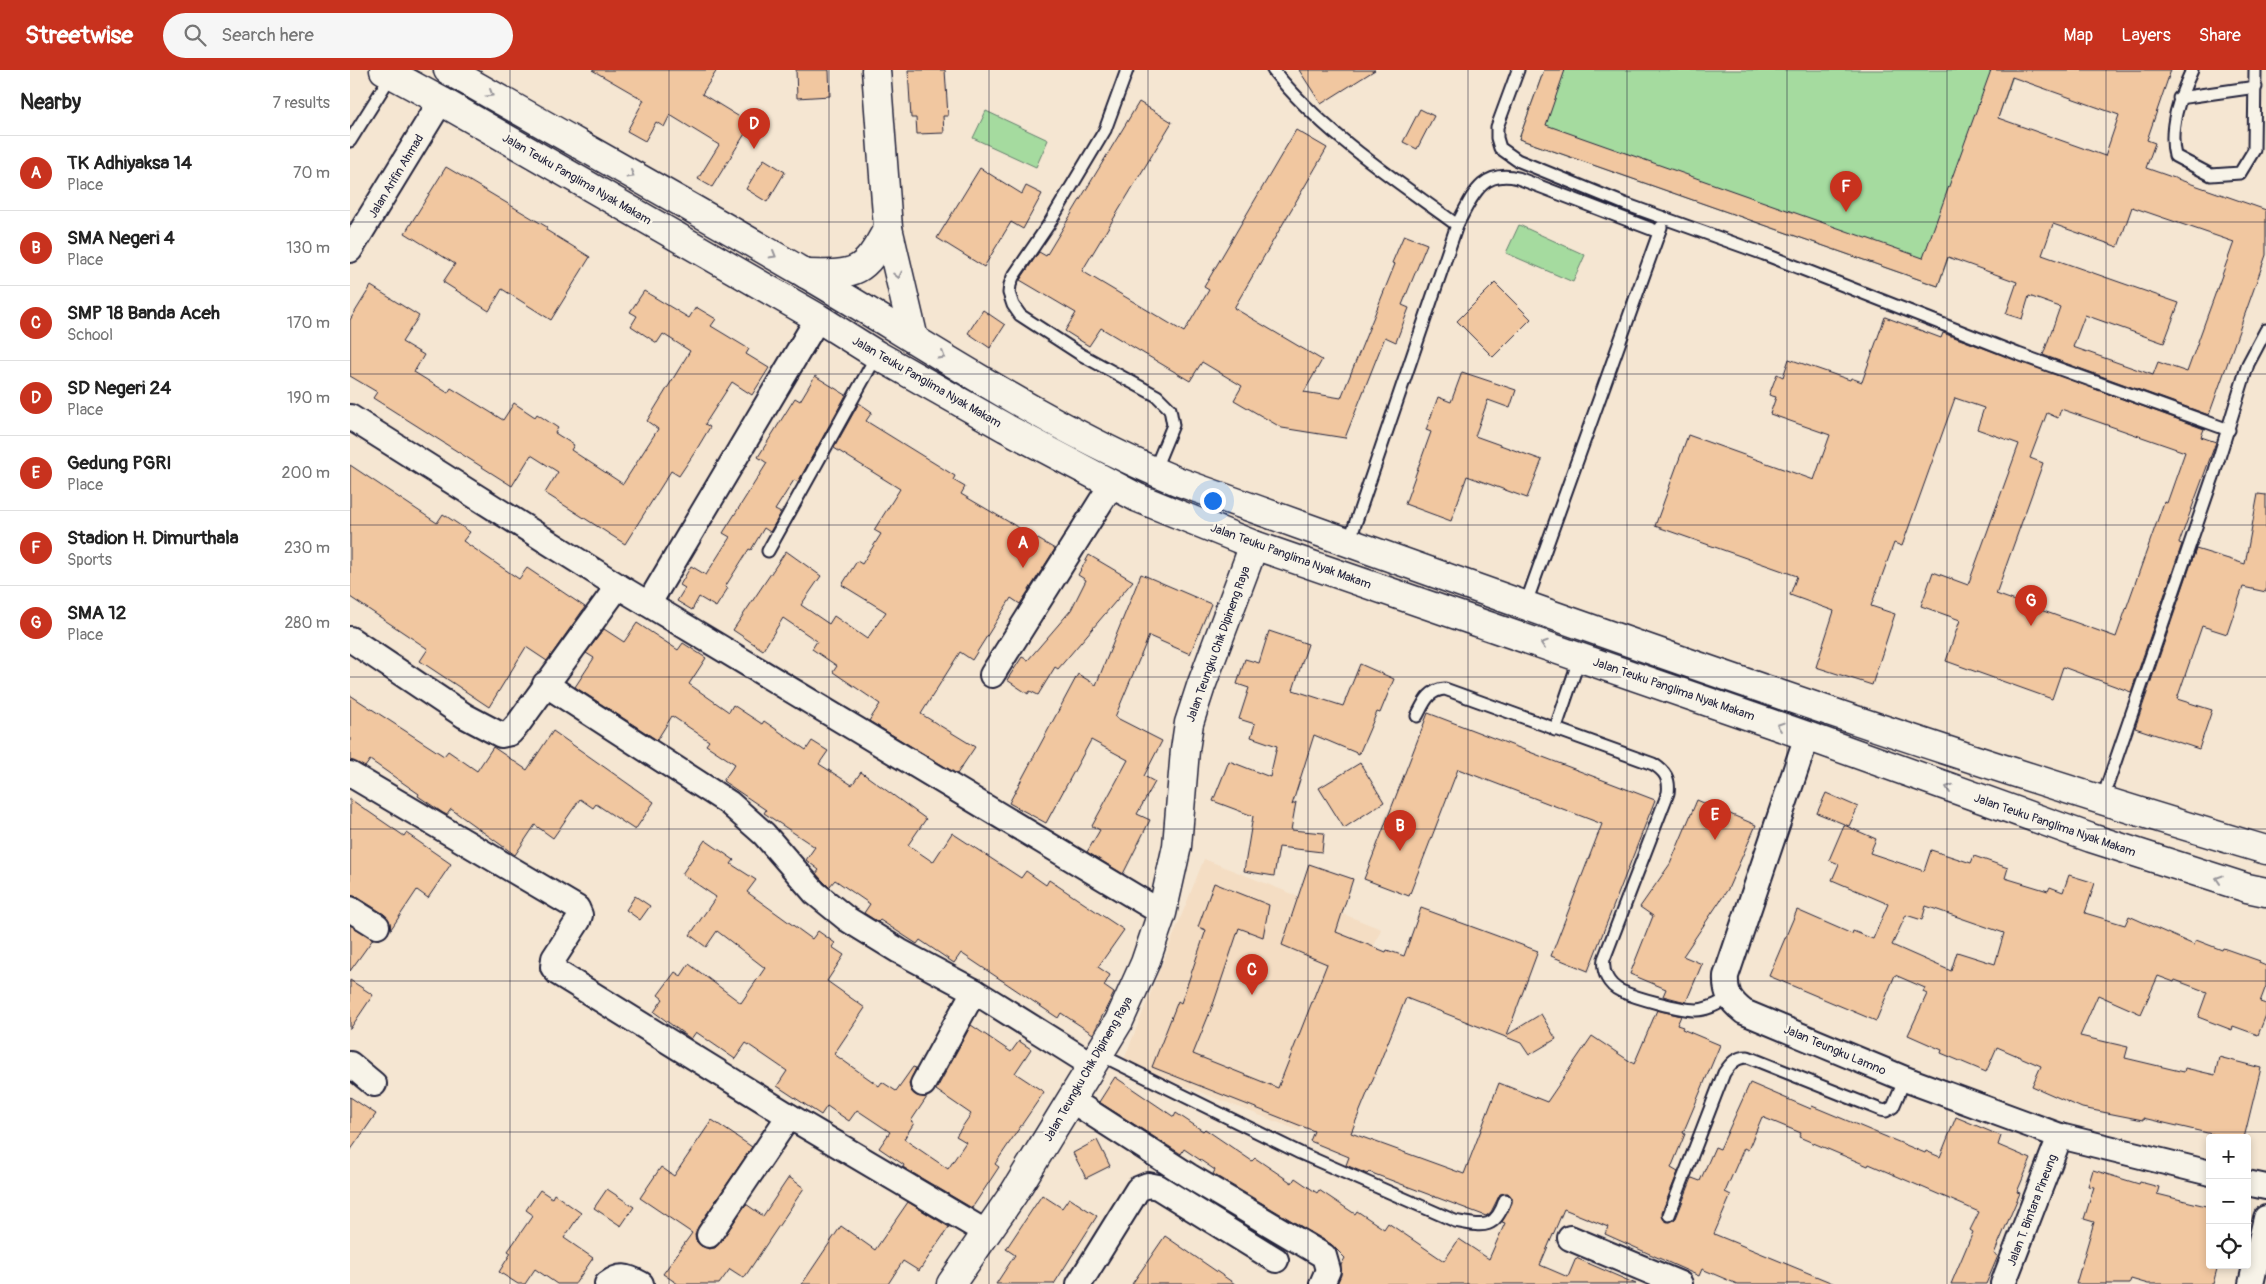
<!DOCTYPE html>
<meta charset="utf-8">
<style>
body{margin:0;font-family:Pangolin,sans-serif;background:#f6f6f6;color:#222}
.controls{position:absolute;right:15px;bottom:15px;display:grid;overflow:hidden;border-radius:5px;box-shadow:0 2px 8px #0003}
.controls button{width:45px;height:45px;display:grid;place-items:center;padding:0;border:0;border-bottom:1px solid #e0e0e0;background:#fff;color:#222;font:25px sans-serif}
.you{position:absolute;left:862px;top:430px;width:18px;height:18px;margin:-12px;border:4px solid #fff;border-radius:50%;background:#1a73e8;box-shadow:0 0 0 8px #1a73e833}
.badge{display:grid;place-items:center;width:32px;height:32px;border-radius:50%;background:#c8321e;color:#fff;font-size:16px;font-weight:700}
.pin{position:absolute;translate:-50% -41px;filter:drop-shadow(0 1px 2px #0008)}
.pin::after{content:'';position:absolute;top:26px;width:18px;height:15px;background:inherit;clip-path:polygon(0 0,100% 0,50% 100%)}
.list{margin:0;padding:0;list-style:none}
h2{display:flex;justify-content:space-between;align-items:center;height:65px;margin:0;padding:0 20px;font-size:21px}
h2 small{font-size:16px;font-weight:400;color:#767676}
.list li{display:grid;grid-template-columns:32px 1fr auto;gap:15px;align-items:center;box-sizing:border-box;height:75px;padding:0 20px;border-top:1px solid #e0e0e0}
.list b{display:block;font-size:19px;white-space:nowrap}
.list p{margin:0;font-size:16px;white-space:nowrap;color:#767676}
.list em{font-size:16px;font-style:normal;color:#767676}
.icon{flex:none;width:28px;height:28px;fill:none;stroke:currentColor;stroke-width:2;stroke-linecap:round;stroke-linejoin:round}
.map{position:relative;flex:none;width:1916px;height:1214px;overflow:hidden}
header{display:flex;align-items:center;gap:30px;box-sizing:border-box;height:70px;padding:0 25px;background:#c8321e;color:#fff}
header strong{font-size:24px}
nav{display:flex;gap:28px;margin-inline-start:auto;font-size:18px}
.search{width:350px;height:45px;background:#f6f6f6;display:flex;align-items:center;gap:12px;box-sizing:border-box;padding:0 18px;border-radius:28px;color:#767676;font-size:19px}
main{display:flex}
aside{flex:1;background:#fff}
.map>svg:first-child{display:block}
.built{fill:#f4ddc3}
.green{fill:#a5db9f;stroke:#647e6d}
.building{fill:#f1c7a0;stroke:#22223b;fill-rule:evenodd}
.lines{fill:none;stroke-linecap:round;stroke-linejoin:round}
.lane-casing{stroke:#22223b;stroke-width:15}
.street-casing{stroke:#22223b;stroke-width:28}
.secondary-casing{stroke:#22223b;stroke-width:31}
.primary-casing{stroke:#22223b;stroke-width:31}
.lane{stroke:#f7f3e8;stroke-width:11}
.street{stroke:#f7f3e8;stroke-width:24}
.secondary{stroke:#f7f3e8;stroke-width:28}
.primary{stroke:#f7f3e8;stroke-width:28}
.oneway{stroke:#97959a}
.grid{fill:none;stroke:#22223b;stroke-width:1;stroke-opacity:0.55}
.labels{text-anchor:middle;stroke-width:5;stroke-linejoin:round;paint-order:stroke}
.street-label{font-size:12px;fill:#22223b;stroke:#f7f3e8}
</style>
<header>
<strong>Streetwise</strong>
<div class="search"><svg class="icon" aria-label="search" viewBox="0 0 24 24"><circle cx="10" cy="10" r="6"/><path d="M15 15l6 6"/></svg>Search here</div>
<nav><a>Map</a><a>Layers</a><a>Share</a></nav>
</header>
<main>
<aside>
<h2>Nearby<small>7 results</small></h2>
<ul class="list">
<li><span class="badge">A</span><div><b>TK Adhiyaksa 14</b><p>Place</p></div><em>70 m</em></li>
<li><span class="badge">B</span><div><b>SMA Negeri 4</b><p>Place</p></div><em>130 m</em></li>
<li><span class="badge">C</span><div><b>SMP 18 Banda Aceh</b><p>School</p></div><em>170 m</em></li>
<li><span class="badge">D</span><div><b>SD Negeri 24</b><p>Place</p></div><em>190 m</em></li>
<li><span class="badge">E</span><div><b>Gedung PGRI</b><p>Place</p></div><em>200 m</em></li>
<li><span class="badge">F</span><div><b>Stadion H. Dimurthala</b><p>Sports</p></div><em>230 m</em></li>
<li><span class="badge">G</span><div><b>SMA 12</b><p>Place</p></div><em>280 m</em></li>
</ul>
</aside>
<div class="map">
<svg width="1916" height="1214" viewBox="0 0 1916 1214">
<rect width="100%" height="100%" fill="#f5e6d2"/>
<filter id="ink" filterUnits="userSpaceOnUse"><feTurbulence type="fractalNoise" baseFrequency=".02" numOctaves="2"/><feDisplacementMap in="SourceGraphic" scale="10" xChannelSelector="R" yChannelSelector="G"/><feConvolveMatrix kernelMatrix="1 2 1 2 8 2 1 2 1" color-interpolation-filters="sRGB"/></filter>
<g filter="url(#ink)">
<path class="built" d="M854,789L1031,859L950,1061L773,992Z"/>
<g class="green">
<path d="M1194,0H1665L1588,216L1169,69Z"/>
<path d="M636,41L698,70L686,97L623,68Z"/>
<path d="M1169,155L1235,185L1223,212L1156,183Z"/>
</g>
<g class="building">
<path d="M242,0H367L352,24L401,54L362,117L348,109L369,75L320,45L314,57L306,52L295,71L277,61L294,30Z"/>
<path d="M446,0H479L480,26L447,28Z"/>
<path d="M558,0H595L598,46H593L594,63L567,64L566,48H561Z"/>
<path d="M949,0H1025L971,34Z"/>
<path d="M1194,0H1215L1196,55L1573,188L1641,0H1821L1797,70L1805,73L1796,98L1916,140V185L1859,345L1693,285L1710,237L1679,226L1672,249L1656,244L1667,212L1598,187L1588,216L1169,69ZM1662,7L1769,45L1755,86L1648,48ZM1782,137L1884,172L1837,302L1808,292L1803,305L1723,277L1735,245L1814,273L1829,233L1692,185L1703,154L1768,177Z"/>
<path d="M789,32L822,52L732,201L834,262L859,220L854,217L946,60L977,78L884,238L972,290L954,322L991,328L1045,194L1042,193L1054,165L1077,174L1052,235L1059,238L1046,272L1035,267L995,368L932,358L884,330L892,316L852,292L840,311L751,258L739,276L715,261L726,243L670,210L689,182L696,186Z"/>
<path d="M1070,39L1084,46L1067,79L1053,72Z"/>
<path d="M414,89L435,102L417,132L396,119Z"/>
<path d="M96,97L197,157L196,160L240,187L201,250L152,219L139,241L93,212L105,194L55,163Z"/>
<path d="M630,98L672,124L676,116L692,124L673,159L661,152L634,197L587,168Z"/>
<path d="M1145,213L1181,249L1143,287L1107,251Z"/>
<path d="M21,216L69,246L52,272L74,285L64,302L98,323L101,318L153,350L164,333L185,347L187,344L208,358L205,363L224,375L221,380L273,414L308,359L297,351L340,281L313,264L307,273L281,256L287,246L280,242L294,221L339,248L346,237L366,249L361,256L399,279L396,284L419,298L402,325L382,312L355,354L360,357L345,382L329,406L321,401L275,474L195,423L208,402L181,385L162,416L23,328L27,322L0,306V250Z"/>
<path d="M633,240L655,255L640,278L618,263Z"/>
<path d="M1535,247L1591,268L1593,263L1854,359L1851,367L1866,372L1829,473L1832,474L1781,622L1713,597L1702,629L1596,591L1610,550L1571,536L1583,502L1618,515L1669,374L1627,359L1634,338L1605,328L1552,476L1544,473L1521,536L1545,544L1522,615L1466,597L1484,541L1440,525L1447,506L1305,456L1338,365L1464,410L1480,365L1420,344L1426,327L1419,325L1427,304L1433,307L1439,289L1500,310L1501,308L1512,312ZM1711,339L1835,382L1817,433L1814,432L1766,567L1646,524L1693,393L1680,388L1697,343L1708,348Z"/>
<path d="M1112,302L1166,320L1160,338L1138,330L1125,366L1192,390L1177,428L1117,406L1101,451L1055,434L1081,362L1076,360L1088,327L1101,332Z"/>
<path d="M465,306L496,325L448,412L444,410L425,440L431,443L420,462L414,458L401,480L399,479L375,517L378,518L366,537L349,527L342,540L327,531L335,518L330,515L341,496L356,505L380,467L373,463L417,393L408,387L445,328L450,331Z"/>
<path d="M509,333L522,342L516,351L605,406L603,410L615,417L611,424L705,479L670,534L661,528L622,590L610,582L571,644L625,677L607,704L519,651L530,634L483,602L487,596L462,579L467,571L433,548L413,580L383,560L436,481L471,506L451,535L479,554L484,546L517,569L536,542L492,515L507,491L512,494L531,464L524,460L550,419L484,378Z"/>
<path d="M0,395L87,453L93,444L120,462L113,471L169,509L177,498L235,537L197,591L176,577L139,637L70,591L78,579L0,527Z"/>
<path d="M1908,424L1916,425V522L1893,517L1877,564L1852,556L1827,629L1862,640L1849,679L1785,658L1846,479L1895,494Z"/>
<path d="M739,485L783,511L708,599L705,597L688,625L680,621L678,624L657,610L672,587L678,590L721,540L736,510L728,505Z"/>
<path d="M791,504L861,534L840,584L799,566L765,647L812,671L794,706L805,712L787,744L800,750L773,804L737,782L750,760L742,756L778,690L741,670L696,753L659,733L728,604L746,615Z"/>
<path d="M287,553L328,580L333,573L356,588L339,614L379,642L383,635L412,654L414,651L456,680L462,671L478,681L469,694L502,715L511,702L576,749L558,775L583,792L602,763L671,808L676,801L696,815L699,810L774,860L748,897L760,905L754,916L764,923L743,964L711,943L708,948L611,883L604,893L570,870L567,874L530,850L528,852L514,843L520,834L485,810L479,817L466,804L469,800L456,790L465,777L414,743L416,740L373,711L385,694L356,675L359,671L322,646L307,670L225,617L244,588L236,583L254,559L274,572Z"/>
<path d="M919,561L958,574L943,620L993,636L1010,594L1044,609L1030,643L1027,642L1009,684L964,665L942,735L946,732L941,760L974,763L972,782L929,777L924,806L894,801L903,746L863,731L879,691L920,707L927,676L901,667L905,654L889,649L899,618L887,614L895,589L909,593Z"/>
<path d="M0,625L94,686L98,681L127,701L143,677L177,700L203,661L304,732L285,760L246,734L243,738L230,729L203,768L185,755L165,785L101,739L97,745L93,743L68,726L69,724L20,690L15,697L0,690Z"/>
<path d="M1078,643L1305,730L1238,901L1201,886L1252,754L1108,699L1059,826L1014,809Z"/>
<path d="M1010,693L1034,732L994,758L969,718Z"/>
<path d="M1476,723L1508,737L1499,756L1467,743Z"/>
<path d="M0,729L54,766L56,763L101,794L78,828L67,820L41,859L39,850L34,844L7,827L0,825Z"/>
<path d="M1347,730L1406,755L1378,819L1333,886L1352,894L1336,932L1313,926L1316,919L1280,904L1303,846L1290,837L1320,794Z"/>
<path d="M1494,755L1526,769L1520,783L1574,801L1581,780L1621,793L1624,786L1658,798L1655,808L1698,821L1700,817L1713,822L1719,805L1745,813L1735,843L1775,855L1779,846L1844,875L1846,870L1872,880L1873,878L1910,891L1909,893L1916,896V916L1910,932L1916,934V945L1908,965L1883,956L1882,960L1848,947L1857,922L1825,910L1824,912L1808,906L1791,944L1748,925L1730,966L1778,977L1775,988L1834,1002L1835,998L1865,1005L1869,987L1911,998L1894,1068H1879L1793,1048V1050L1732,1038L1682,1016L1691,996L1647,977L1636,1002L1591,983L1592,980L1558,965L1577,924L1573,922L1575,918L1545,905L1526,951L1419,906L1447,840L1502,864L1503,861L1523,869L1538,834L1482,810L1489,794L1479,790ZM1576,836L1654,863L1645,894L1607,882L1601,901L1542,875L1556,845L1572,850Z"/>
<path d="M355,770L384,790L381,794L406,810L397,822L462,869L468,861L485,873L482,877L494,885L477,911L515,938L484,984L529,1016L532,1012L546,1021L563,997L566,998L559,1014L561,1021L567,1026L577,1027L561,1051L564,1053L554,1069L598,1099L616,1072L606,1066L621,1044L586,1020L621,955L661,982L669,971L681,979L665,1003L694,1022L645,1094L649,1097L622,1138L556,1099L553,1097L554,1095L529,1078L540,1062L507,1040L499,1051L477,1036L471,1045L427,1016L437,1001L396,973L385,989L346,962L341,969L304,942L313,929L308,925L325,902L331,906L339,894L391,933L415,898L367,861L356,877L340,865L366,827L332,804Z"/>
<path d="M959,794L1003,809L986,862L1036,882L1037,880L1054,886L1071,838L1188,881L1157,965L1191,944L1206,969L1179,985L1171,973L1056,928L1001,1063L1114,1104L1149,1013L1197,1032L1242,966L1284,994L1307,940L1331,946L1327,955L1333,957L1332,959L1370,975L1333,1063L1335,1064L1321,1098L1328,1102L1312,1142L1314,1150L1320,1152L1326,1148L1342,1108L1350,1111L1365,1077L1370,1079L1400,1013L1461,1039L1462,1036L1575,1083L1576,1081L1590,1087L1606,1047L1651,1066L1648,1075L1681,1089L1667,1122L1670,1123L1644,1184L1648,1186L1636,1214H1601L1623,1162L1620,1160L1629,1142L1519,1094L1518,1096L1449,1067L1451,1063L1412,1047L1398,1080L1394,1078L1375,1122L1381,1125L1364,1164L1485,1214H1387L1352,1199L1349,1206L1255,1164L1258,1157L1214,1139L1190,1195L1218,1207L1226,1188L1286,1214H987L991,1205V1195L995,1188L981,1174L863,1104L865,1100L834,1079L831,1084L749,1032L765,1007L824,1047L826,1043L853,1061L855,1059L902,1091L905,1088L942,1113L945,1108L967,1123L969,1120L1005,1144L1007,1141L1034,1159L1038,1153L1094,1191L1109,1169L1139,1189L1155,1153L1152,1152L1162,1133V1128L1158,1123L1150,1124L1141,1142L1136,1146L1019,1102L1017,1104L996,1095L999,1087L960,1071L964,1061L802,997L828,931L831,933L856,860L848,857L864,813L919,835L913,867L889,858L864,932L843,984L928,1018L977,894L932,875Z"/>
<path d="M285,826L300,836L290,850L276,840Z"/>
<path d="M0,855L23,869L0,901Z"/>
<path d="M0,910L23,925L0,959Z"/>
<path d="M0,1027L26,1044L0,1081Z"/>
<path d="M362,1050L402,1077L348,1157L345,1165L346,1171L351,1176L359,1179L365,1178L370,1173L396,1134L413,1146L439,1107L454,1118L394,1208L380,1199L369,1214H328L313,1204L342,1163L290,1128L311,1097L324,1106Z"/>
<path d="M747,1070L760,1096L736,1108L723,1083Z"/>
<path d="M1743,1100L1789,1114L1790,1112L1809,1117L1807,1124L1860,1137V1195H1868L1863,1214H1798L1781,1209L1779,1214H1726L1744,1152L1734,1149L1744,1117L1738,1116Z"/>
<path d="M257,1119L284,1137L271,1156L244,1138Z"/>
<path d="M190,1120L202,1128L204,1124L231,1143L214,1168L243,1188L225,1214H207L185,1199L175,1214H168L149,1202L161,1183L158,1181L183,1145L176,1140Z"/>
<path d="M692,1125L712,1138L719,1128L747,1146L704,1214H646L665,1185L656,1179Z"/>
<path d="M558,1132L599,1157L569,1201L553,1191L538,1214H452L491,1156L525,1180Z"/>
<path d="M815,1166L885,1214H782Z"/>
</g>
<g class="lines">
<g class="lane-casing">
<g id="lane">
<path d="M777,0L755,60L699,154L663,207L660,215L659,223L663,235L670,245L730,284L807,326L820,339L823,355L804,401"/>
<path d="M923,0C973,63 1043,108 1107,155"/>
<path d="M1168,0L1147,57V68L1150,78L1167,90L1275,134L1414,184L1668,284L1879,360"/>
<path d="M1842,0C1830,26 1818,57 1825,86L1861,105L1890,103L1904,80L1905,0"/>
<path d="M1829,28L1906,17"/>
<path d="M0,71L42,4"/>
<path d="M999,472L1107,155C1122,127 1131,99 1168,108L1309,162"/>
<path d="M418,481L527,285"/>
<path d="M1175,536L1311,157"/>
<path d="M1067,646C1074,633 1078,620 1095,619L1303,694C1315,701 1320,709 1318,723L1254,889C1252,902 1258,915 1271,921C1286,928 1330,940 1346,940C1358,940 1369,933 1379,928"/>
<path d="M1205,660L1230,587"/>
<path d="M1752,730L1863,407L1898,294L1916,260"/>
<path d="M749,984L950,1083L1105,1151C1132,1156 1145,1161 1155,1130"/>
<path d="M1319,1145L1374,1003C1381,993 1386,987 1398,987L1531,1040L1536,1041L1543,1037L1555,1009"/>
</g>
</g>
<g class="street-casing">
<g id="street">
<path d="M0,180L91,31"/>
<path d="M0,347L268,516L812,843"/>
<path d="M299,533L468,248"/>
<path d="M0,569L115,646L151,665L160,663L168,654L268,516"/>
<path d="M642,605L762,414"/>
<path d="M195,614L379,733L414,764L465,823L497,849L549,881L624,921L742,995"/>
<path d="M1457,666L1376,906C1375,923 1380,931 1394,942L1555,1009L1710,1066L1860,1103"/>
<path d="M0,704L227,838L230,845L228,851L204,888L203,897L208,903L439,1046L637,1163"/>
<path d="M0,839L27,856"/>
<path d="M0,994L24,1014"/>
<path d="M573,1014L624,921"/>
<path d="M721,1030L839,1106L974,1186L978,1200L972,1214"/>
<path d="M1897,1113L1916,1117"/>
<path d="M359,1165L439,1046"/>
<path d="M1220,1168L1330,1214"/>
<path d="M257,1214C270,1204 277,1206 291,1214"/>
<path d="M729,1214L788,1119L798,1115L808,1117L926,1190"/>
<path d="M1653,1214L1710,1066"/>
<path d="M1901,1214L1916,1148"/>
</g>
</g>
<g class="secondary-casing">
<g id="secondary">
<path d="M526,0L538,158L564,269"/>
<path d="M456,204C507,205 514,204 538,158"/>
<path d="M601,1214L664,1123L749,984L769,951L795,893L812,843L827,776L835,680L839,653L851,616L904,475"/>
</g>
</g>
<g class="primary-casing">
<g id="primary">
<path d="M34,0L91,31L468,248L527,285L656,358L788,428L904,475L1457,666L1741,768L1897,818L1916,822"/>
<path d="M98,0C217,68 338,135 456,204C579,276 696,357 827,411C1188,540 1548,672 1916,780"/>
</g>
</g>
<use href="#lane" class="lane"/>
<use href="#street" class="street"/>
<use href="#secondary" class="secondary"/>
<use href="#primary" class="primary"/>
</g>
<defs><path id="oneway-chevron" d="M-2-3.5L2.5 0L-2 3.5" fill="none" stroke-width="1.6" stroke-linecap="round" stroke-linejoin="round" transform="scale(1.25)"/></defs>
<g class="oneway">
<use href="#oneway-chevron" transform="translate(140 24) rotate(30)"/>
<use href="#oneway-chevron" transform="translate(281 105) rotate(30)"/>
<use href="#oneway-chevron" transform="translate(423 185) rotate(30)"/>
<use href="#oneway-chevron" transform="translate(548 205) rotate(77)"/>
<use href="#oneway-chevron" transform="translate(592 286) rotate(31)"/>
<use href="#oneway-chevron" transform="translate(1194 574) rotate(-161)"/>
<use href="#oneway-chevron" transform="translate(1430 656) rotate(-161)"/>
<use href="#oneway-chevron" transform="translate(1599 718) rotate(-161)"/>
<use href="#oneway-chevron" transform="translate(1869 809) rotate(-162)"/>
</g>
</g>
<path class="grid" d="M160,0V1214M319,0V1214M479,0V1214M639,0V1214M798,0V1214M958,0V1214M1118,0V1214M1277,0V1214M1437,0V1214M1597,0V1214M1756,0V1214M0,152H1916M0,304H1916M0,455H1916M0,607H1916M0,759H1916M0,911H1916M0,1062H1916"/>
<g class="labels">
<g class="street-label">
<text transform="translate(46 106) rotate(-59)" y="4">Jalan Arifin Ahmad</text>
<text transform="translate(227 109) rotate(30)" y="4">Jalan Teuku Panglima Nyak Makam</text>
<text transform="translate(577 312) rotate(30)" y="4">Jalan Teuku Panglima Nyak Makam</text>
<text transform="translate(941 486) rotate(20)" y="4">Jalan Teuku Panglima Nyak Makam</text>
<text transform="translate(868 574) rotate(-70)" y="4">Jalan Teungku Chik Dipineng Raya</text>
<text transform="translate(1324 619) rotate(19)" y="4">Jalan Teuku Panglima Nyak Makam</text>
<text transform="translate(1705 755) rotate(19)" y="4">Jalan Teuku Panglima Nyak Makam</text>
<text transform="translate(1485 980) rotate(23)" y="4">Jalan Teungku Lamno</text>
<text transform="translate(738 999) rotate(-60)" y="4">Jalan Teungku Chik Dipineng Raya</text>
<text transform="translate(1682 1140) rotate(-69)" y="4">Jalan T. Bintara Pineung</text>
</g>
</g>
</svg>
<div class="controls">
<button>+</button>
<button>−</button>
<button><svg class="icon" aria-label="locate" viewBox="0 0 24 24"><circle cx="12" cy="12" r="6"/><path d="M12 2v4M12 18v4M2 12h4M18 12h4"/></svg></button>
</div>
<div class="you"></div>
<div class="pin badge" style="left:673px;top:498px">A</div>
<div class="pin badge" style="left:1050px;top:781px">B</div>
<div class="pin badge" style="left:902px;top:925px">C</div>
<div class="pin badge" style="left:404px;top:79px">D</div>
<div class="pin badge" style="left:1365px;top:770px">E</div>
<div class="pin badge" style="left:1496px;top:142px">F</div>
<div class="pin badge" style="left:1681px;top:556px">G</div>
</div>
</main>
